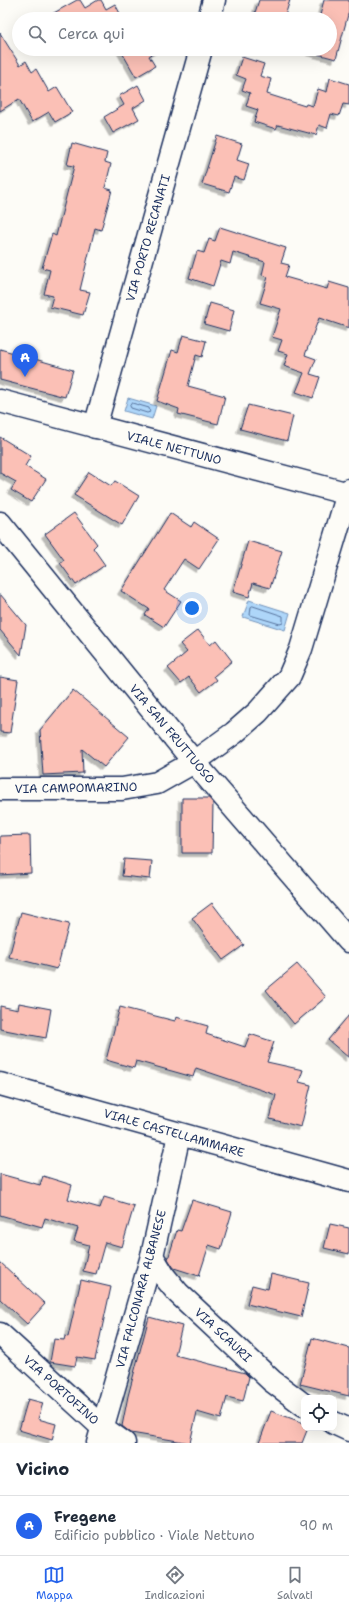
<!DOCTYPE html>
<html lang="it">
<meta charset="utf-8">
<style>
body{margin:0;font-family:"Shantell Sans",sans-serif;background:#f2f2f3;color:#1f2937}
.controls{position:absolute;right:12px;bottom:12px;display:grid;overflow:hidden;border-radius:8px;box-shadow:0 4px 16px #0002}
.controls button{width:36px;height:36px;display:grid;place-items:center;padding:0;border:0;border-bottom:1px solid #e0e1e3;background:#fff;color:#1f2937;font:20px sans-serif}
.you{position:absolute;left:192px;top:608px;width:14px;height:14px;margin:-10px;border:3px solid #fff;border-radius:50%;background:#1a73e8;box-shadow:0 0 0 6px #1a73e833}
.badge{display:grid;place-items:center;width:26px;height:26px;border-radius:50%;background:#2563eb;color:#fff;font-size:13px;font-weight:700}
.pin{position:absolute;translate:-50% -33px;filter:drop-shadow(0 1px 2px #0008)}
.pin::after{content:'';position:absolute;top:21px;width:14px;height:12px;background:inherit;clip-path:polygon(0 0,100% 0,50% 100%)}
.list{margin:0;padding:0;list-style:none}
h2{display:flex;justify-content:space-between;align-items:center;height:52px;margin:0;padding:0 16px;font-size:17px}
h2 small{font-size:13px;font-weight:400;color:#747a83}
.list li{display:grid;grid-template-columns:26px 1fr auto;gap:12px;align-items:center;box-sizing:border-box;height:60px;padding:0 16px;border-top:1px solid #e0e1e3}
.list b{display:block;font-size:15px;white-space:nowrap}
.list p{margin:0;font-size:13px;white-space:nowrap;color:#747a83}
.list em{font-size:13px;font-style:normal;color:#747a83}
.icon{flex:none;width:22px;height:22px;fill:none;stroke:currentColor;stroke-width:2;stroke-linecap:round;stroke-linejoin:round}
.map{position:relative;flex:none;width:349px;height:1443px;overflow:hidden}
.search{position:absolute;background:#fff;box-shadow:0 4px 16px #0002;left:12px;right:12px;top:12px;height:44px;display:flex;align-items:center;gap:10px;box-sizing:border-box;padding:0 14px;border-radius:22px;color:#747a83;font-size:15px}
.sheet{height:112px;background:#fff}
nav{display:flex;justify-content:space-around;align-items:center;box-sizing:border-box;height:56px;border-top:1px solid #e0e1e3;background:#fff;font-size:11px;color:#747a83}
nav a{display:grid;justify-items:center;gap:2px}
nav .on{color:#2563eb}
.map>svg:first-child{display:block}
.water{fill:#aed6f9;stroke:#7393bb}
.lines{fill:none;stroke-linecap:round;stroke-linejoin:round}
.shore{stroke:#56729c;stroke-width:1}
.building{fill:#fbc0b6;stroke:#1b2f5e;filter:url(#shadow)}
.minor-casing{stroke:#1b2f5e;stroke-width:25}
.minor{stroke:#fdfcf7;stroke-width:22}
.labels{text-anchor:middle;stroke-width:4;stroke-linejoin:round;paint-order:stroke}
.street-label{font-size:12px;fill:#1b2f5e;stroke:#fdfcf7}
</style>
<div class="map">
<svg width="349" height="1443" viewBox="0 0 349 1443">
<defs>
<filter id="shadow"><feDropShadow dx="-3.5" dy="3.5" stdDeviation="0" flood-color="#0004"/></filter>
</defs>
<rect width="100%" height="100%" fill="#fdfcf7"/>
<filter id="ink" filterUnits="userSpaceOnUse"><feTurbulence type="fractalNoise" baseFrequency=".025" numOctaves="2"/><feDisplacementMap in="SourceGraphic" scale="8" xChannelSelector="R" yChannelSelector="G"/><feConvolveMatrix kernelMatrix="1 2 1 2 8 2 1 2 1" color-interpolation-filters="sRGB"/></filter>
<g filter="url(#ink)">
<g class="water">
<path d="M128,398L156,406L152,419L124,411Z"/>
<path d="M249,600L290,613L285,630L243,617Z"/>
</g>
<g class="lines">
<g class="shore">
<path d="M132,403L149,408L150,412L147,413L131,408L130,406Z"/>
<path d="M253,606L283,616V623L280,624L250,615L251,607Z"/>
</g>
</g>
<g class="building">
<path d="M77,0H80L85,8L98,0H101L106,9L115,4L123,19H43Z"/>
<path d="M259,0H290L284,19H253Z"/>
<path d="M324,0H349V11L336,59L310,52L311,49H330V19H319Z"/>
<path d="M0,33L20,65L26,61L32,72L36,69L49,92L57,87L72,112L55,122L49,112L32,122L19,99L0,111Z"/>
<path d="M120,49H161L149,56L155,66L136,77Z"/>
<path d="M242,57L264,64L260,76L271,79L267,94L305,106L306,104L313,106L318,89L327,92L330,78L349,84V105L343,104L339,116L331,114L327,128L319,125L316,135L278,125L276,129L254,122L258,110L246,106L250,93L242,90L246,79L236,75Z"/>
<path d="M138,85L146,100L133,108L139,119L113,133L104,117L124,105L119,96Z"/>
<path d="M217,136L242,144L237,160L249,164L244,180L234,177L229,192L202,184Z"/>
<path d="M72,143L107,153L105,162L111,164L105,188L112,190L101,230L95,228L80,290L90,292L83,315L50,307L53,296L44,294L50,270L42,268L52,234L56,236L74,166L67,165Z"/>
<path d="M220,227L286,248L281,263L289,265L285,277L327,289L329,282L349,288V328L319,318L305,355L316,359L310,374L320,377L313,398L296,392L304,373L284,366L288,354L278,351L282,340L272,337L281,309L260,303L268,277L262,275L265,262L233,252L230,264L221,261L213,286L189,278L197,251L204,253L209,239L215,241Z"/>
<path d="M210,303L234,310L229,331L204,324Z"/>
<path d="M183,335L206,341L202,357L196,355L188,386L225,396L218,424L178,414L179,409L157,401L172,350L178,352Z"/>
<path d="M0,349L73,370L65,397L0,380Z"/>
<path d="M248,405L293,416L287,441L240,429Z"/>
<path d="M0,437L31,456L25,466L46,479L31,502L11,490L16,482L0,473Z"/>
<path d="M89,472L111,486L115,481L139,496L122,525L74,495Z"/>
<path d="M74,513L97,544L93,548L105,565L76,585L60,563L64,560L45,534Z"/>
<path d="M170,513L191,527L194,522L219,539L199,569L184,559L164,590L181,601L164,627L145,615L149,609L121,591Z"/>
<path d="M248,541L282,551L270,588L253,583L249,597L233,592Z"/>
<path d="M0,594L26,625L21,655L0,630Z"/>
<path d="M198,630L210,645L216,640L232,661L214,676L217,680L201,692L189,677L181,683L168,668L187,652L180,644Z"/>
<path d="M0,677L18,680L10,733L0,732Z"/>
<path d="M73,690L129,737L104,767L82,749L83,773L43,775L40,730Z"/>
<path d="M182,798H209L213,803L212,853H182Z"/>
<path d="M30,835L31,873L0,875V836Z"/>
<path d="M124,859L152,861L150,879L122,876Z"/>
<path d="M212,903L244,945L223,960L192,918Z"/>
<path d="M21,912L69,924L57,969L9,957Z"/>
<path d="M297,964L326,997L294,1024L266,990Z"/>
<path d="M19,1003L51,1009L46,1038L0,1029V1006L18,1010Z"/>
<path d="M120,1007L175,1021L176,1017L208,1026L206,1034L245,1047L250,1034L274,1042L267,1062L303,1070L299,1082L311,1085L301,1127L270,1119L276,1095L196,1068L193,1077L136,1061L134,1068L106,1060Z"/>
<path d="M349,1015V1058L328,1040Z"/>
<path d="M0,1174L40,1185L43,1176L72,1185L68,1199L100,1208L104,1197L134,1206L122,1247L105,1242L96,1274L83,1271L89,1245L74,1241L78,1228L45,1218L42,1227L0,1215Z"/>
<path d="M192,1200L232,1212L221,1249L209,1245L199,1276L174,1268L168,1259L177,1230L181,1231Z"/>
<path d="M330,1224L349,1228V1254L324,1248Z"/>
<path d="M0,1262L45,1304L27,1324L0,1299Z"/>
<path d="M271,1274L309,1283L301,1317L247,1304L252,1285L268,1289Z"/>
<path d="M81,1280L111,1287L95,1360L77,1357L75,1366L50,1362L54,1339L64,1340L65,1336L68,1337Z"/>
<path d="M149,1317L182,1326L175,1355L245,1373L249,1377L243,1401L227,1397L221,1419L197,1412L190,1443L131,1433L122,1426L128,1396Z"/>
<path d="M312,1338L349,1348V1396L300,1384Z"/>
<path d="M28,1399L43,1403L38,1419L56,1424L52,1440L19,1430Z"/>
<path d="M271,1411L304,1423V1428H308L302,1443H259Z"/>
</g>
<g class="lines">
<g class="minor-casing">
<g id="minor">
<path d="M209,19L214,0"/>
<path d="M0,401L349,494"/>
<path d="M95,427L201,49"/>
<path d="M0,523L194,762L349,941"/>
<path d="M0,789H122L157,783L194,762L234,733L258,712L289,677L301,649L349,490"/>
<path d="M0,1084L349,1181"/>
<path d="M152,1256L164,1276L178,1293L272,1381L304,1405"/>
<path d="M0,1334L103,1428L124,1443"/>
<path d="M334,1423L349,1430"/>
<path d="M98,1443L152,1256L179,1135"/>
</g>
</g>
<use href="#minor" class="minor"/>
</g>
</g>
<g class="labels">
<g class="street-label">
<text transform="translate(148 238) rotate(-74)" y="4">VIA PORTO RECANATI</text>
<text transform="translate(174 448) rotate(15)" y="4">VIALE NETTUNO</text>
<text transform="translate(172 734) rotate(50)" y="4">VIA SAN FRUTTUOSO</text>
<text transform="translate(76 788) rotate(-1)" y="4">VIA CAMPOMARINO</text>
<text transform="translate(174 1133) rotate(16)" y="4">VIALE CASTELLAMMARE</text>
<text transform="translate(141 1289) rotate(-75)" y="4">VIA FALCONARA ALBANESE</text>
<text transform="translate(223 1335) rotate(43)" y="4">VIA SCAURI</text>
<text transform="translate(61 1390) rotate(42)" y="4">VIA PORTOFINO</text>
</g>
</g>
</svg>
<div class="controls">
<button><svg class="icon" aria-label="locate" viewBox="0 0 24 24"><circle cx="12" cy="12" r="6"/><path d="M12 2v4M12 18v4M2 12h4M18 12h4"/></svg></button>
</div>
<div class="you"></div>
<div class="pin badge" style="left:25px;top:377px">A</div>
<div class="search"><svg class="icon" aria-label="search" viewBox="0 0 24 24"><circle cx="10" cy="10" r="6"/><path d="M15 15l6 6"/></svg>Cerca qui</div>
</div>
<section class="sheet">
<h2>Vicino<small></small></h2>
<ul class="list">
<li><span class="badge">A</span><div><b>Fregene</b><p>Edificio pubblico · Viale Nettuno</p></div><em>90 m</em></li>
</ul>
</section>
<nav>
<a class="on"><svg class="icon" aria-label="map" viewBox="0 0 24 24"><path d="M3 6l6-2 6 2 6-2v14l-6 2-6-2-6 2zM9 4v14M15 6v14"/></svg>Mappa</a>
<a><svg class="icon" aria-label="directions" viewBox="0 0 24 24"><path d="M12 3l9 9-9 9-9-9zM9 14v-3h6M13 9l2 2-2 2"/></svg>Indicazioni</a>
<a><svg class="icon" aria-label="saved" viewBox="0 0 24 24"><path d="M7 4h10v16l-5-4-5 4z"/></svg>Salvati</a>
</nav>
